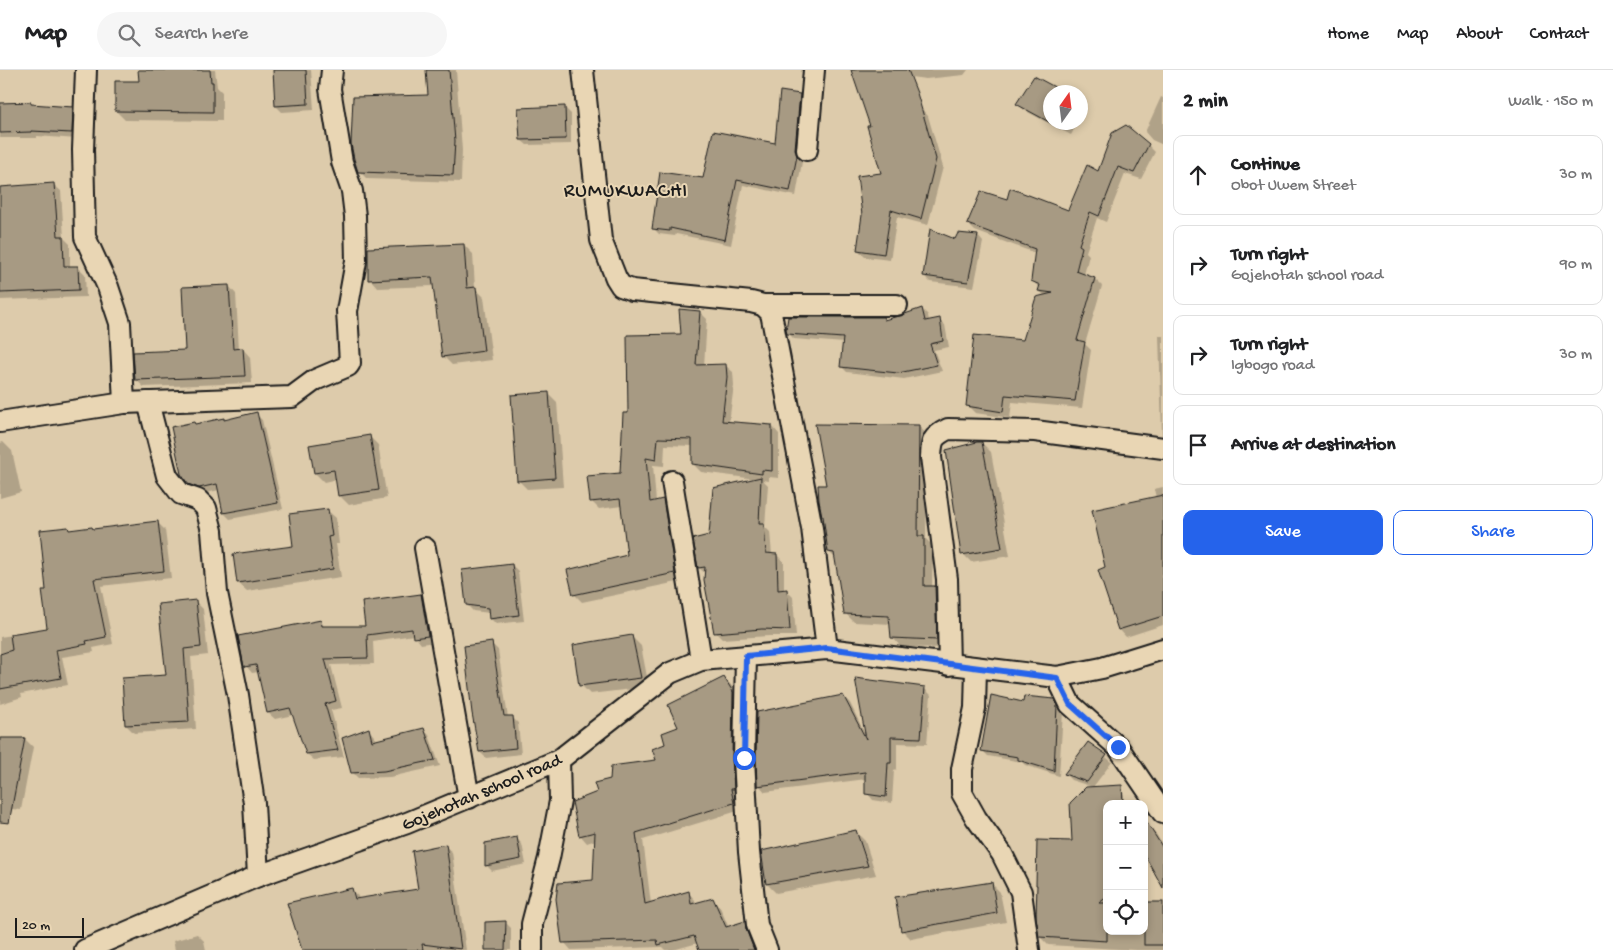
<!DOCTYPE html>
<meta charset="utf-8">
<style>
body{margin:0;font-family:"Gochi Hand",sans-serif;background:#f6f6f6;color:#202124}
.controls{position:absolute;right:15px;bottom:15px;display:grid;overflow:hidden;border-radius:10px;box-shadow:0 2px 8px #0003}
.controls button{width:45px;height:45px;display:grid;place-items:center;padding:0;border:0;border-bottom:1px solid #e0e0e0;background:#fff;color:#202124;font:25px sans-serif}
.compass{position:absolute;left:1043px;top:15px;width:45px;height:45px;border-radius:50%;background:#fff;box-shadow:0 2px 8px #0003;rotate:14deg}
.scale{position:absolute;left:15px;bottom:12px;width:69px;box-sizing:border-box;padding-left:5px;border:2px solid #1c1c1c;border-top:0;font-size:14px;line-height:18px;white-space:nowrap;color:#1c1c1c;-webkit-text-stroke:4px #e9d6b4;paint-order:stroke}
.stop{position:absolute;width:15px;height:15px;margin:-11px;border:4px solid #2563eb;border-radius:50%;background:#fff}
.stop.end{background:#2563eb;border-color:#fff;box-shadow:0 1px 5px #0008}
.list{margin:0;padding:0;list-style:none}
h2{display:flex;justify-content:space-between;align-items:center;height:65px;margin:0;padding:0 20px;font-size:21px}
h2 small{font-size:16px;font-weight:400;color:#757577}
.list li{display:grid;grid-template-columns:32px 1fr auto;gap:15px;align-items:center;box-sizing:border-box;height:80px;margin:0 10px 10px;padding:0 10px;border:1px solid #e0e0e0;border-radius:10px}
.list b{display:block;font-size:19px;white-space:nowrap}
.list p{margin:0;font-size:16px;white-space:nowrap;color:#757577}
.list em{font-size:16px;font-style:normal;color:#757577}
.actions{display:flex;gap:10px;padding:15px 20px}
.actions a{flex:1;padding:11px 0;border:1px solid #2563eb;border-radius:10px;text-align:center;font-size:18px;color:#2563eb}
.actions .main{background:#2563eb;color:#fff}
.icon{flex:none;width:28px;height:28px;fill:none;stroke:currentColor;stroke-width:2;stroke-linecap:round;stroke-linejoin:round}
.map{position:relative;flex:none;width:1163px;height:880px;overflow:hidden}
header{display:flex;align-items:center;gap:30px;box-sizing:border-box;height:70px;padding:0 25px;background:#fff;border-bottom:1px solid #e0e0e0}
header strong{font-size:24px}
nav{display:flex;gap:28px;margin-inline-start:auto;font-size:18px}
.search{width:350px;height:45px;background:#f6f6f6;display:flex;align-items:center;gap:12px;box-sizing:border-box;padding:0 18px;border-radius:28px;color:#757577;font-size:19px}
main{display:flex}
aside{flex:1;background:#fff}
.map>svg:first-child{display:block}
.shadow{fill:#0003}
.building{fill:#a79a83;stroke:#1c1c1c}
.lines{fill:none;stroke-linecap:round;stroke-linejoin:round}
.street-casing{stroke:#1c1c1c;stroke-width:24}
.street{stroke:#e9d6b4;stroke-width:20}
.route{stroke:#2563eb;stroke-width:6}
.labels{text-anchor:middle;stroke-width:4;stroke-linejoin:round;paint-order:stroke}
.street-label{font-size:18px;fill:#1c1c1c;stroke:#e9d6b4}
.quarter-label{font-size:20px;letter-spacing:1px;fill:#1c1c1c;stroke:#e9d6b4}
</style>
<header>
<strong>Map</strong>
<div class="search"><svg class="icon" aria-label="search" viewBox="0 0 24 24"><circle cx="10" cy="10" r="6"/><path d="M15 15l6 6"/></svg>Search here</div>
<nav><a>Home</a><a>Map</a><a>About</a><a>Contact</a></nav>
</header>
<main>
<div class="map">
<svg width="1163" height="880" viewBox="0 0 1163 880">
<rect width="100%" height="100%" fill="#ddcbab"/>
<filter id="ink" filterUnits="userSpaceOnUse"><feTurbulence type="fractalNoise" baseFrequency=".02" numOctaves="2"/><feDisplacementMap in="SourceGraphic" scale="10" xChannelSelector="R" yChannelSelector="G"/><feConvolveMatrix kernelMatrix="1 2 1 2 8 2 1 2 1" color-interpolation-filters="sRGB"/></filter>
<g filter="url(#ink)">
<g class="shadow">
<path d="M140,0H215L217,17L222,22V51L125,50L116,41L141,13Z"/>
<path d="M274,0H311L314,40L282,42L276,36Z"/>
<path d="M428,0H456L462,80L461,112L367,109L359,101L430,27Z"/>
<path d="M890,0H968L964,5L926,9L895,5Z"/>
<path d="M1034,8L1061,22H1050V52H1078L1071,65L1024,40L1018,34Z"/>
<path d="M799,25L805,31L801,86L802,92L796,126L743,115L731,175L676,164L675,166L659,164L653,158L704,109L776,75Z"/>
<path d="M1161,27L1163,28V75L1152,70L1145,62Z"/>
<path d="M1080,33L1086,38L1080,48Z"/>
<path d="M0,34H31L32,35L72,38L78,44L77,69L37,66V68H0Z"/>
<path d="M565,38L571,44V74L527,75L521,70Z"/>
<path d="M921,38L928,46L943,97L928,155L897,147L890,190L865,187L858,180L882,104Z"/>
<path d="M1148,75L1155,82L1141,109L1125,104L1106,152L1097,148L1086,182L1089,185L1084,205L1095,209L1102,216L1085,274L1091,280L1082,338L1012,332L1010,348L975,343L968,336L1024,272L1045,226L1039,221L1040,218L1032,211L1035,183L975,161L968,154L1008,130L1069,142L1099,103Z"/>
<path d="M53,114L61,121L64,168L70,174V197H78L85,204L86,227L0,230V118Z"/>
<path d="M978,166L983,172L974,217L930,212L924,206L956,171Z"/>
<path d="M464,175L473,184L475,218L484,227L492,290L452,295L443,286L434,216L378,218L370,209Z"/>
<path d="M229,216L236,224L239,280L243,279L250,287L252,313L144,317L136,310L187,281Z"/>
<path d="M922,239L928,245L929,252L939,250L945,255L949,277L934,280L942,301L904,309L847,302L841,296L844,273L794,269L788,263L884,248L887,251Z"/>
<path d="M700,242L707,249L704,296L725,295L733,302L734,315L729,353L772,356L779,364V408L769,407V411L763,410L768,415L765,457L770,462L772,485H777L784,492V521L786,520L793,527L796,566H769L722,569L715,562L706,504L699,498L710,466L755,409L701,402L693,394V376L665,375L664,396L653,395L656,432L662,430L670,438L682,511L582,532L574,524L628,486L622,436L599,439L591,431L622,404L629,344Z"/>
<path d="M1159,266H1163V366L1162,365Z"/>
<path d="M548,323L557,332L563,417L527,419L518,410Z"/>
<path d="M256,344L262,350L283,439L230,449L224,443L219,420L206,423L196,419L189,413L196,355Z"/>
<path d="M919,356L927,365L926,469L933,476L932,517H935L943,526L945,578L901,577L893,568L891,554L854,552L846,544L836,489L829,482L828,416Z"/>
<path d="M369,366L378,375L387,428L349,435L340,426L337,409L324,412L315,403Z"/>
<path d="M3,372L12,381L21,422L0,428V373Z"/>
<path d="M982,373L991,382L1010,486L971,492L962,483Z"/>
<path d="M1163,417V555L1126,567L1119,559L1107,498L1156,428L1154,419Z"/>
<path d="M327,440L336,448L339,474H336L341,507L247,521L238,513L294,477Z"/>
<path d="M157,452L165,460L171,508L101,516L113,574L93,578L94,582L62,587L68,615L21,624L22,627L0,634V566V567L49,559L47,521L68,459L70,461L93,460Z"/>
<path d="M512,495L518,501L524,551L496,554L490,548V543L473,541L467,535Z"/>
<path d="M421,525L427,532L434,572L421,574L414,565L373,571L374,594L331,595L342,638L331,640L344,687L314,690L307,684L293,645L275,649L268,643L259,602L252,603L246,596L320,552L326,558L367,557Z"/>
<path d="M195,531L203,539L208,585L191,587L196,659L134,663L126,655L167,606Z"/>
<path d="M632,567L641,576L649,617L590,624L581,615Z"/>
<path d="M492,574L498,580L508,648L512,647L518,653L521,684L486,688L480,682Z"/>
<path d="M724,608L731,615L740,630L741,740L643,770L651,834L688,822L695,830L696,834L712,829L720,837L729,858L744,852L751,859L758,880H701L698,873L673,880H665L662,877L571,880L564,872L594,811L596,770L587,773L580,765L598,723L611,710L658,691L667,675L680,658Z"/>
<path d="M924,618L931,625L927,674L897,673V699L894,700L892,733L873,730L867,723L866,709L765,722L759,715L843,626L850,633L865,664Z"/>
<path d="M1054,630L1060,636L1063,642L1059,706L1025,695L1022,692L988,686L982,680L1024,634Z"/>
<path d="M423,659L429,665L440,696L390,707L358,708L352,702L369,660L374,666L376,671Z"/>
<path d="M25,669L33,677L21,740L2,738L0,736V670Z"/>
<path d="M1088,673L1112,692L1093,717L1071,710L1065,704Z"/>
<path d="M1116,716L1124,724V734H1107V861H1144V834H1163V880H1136L1048,875L1040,867L1073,773Z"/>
<path d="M1150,759L1156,764L1163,776V800L1159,803Z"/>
<path d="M856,762L865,771L876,805L776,823L767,814Z"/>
<path d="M516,768L522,774L526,794L492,801L486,795Z"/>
<path d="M445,776L452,782L466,880H303L351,820L358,826L359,830L420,820Z"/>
<path d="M991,813L1000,822L1006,852L911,869L902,860Z"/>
<path d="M506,853L511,858V880H486Z"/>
<path d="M197,864L204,871L206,880H175L173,871Z"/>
</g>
<g class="building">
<path d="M138,0H210L211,12H213V42L115,41V11H139Z"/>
<path d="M273,0H306L308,34L275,36Z"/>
<path d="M426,0H449L455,71L453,105L358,102L354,89L351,74L353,27L428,25Z"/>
<path d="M851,0H908L917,23L936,89L921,149L891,140L884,184L857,180L862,145L857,106L881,103L867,56H870Z"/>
<path d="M1034,6L1064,22H1050V52H1069L1064,60L1016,34Z"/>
<path d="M780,21L800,24L795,79L797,86L790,121L737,110L725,170L670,158V161L652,159L660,102L703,108L713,61L775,73Z"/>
<path d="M31,32V34L73,37L72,63L31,61V62L0,63V33Z"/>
<path d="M565,36L566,69L520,70L518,38Z"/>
<path d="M1126,55L1149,74L1134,103L1118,97L1099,146L1090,142L1079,175L1082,177L1076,201L1095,208L1077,270L1085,272L1075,331L1005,325L1003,342L966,336L974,265L1023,270L1036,227L1053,223L1038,221L1040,215L1031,211L1035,179L967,154L981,121L1007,129L1010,118L1068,140L1087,95L1098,101L1112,63Z"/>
<path d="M54,113L58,166H63L64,196H78L79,220L0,223V117Z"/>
<path d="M930,159L955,169L958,163L978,165L968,212L923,206Z"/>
<path d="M464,174L467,218L476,217L484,281L442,287L432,207L368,210V178Z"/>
<path d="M229,215L233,279L243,278L245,306L135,310L133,282L185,280L182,217Z"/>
<path d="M922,238L925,251L940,248L943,271L930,274L937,295L898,303L840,297L843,268L787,264L786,260L788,247H884V250L902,245Z"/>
<path d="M679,239L700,241L696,295L726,294L727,307L722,351L772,355V401L762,400V404L692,394V369L658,368L656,390L646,388L650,432L663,429L675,503L573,525L567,500L627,485L620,429L590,432L587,406L620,403L623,343H628L627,265L681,264Z"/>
<path d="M549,322L555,408L517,411L511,325Z"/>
<path d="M257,342L278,433L223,443L217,414L199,418L188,414L181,404L171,357L194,352L195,354L224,348V350Z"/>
<path d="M815,354L919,355L918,466H924V516H935L937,570L891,568L889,546L844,544L834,483L828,482L823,446H822L819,431L818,415H826Z"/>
<path d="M370,365L379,420L338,426L334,400L314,403L309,375Z"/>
<path d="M977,372H982L1002,478L961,485L946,380Z"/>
<path d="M761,407L759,454H764L766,483L777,484L778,520L787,519L790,560L762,559L714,563L704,510L705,497L698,498L693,469L709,465L713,418Z"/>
<path d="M1163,425V546L1118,560L1098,500L1105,497L1092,440Z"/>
<path d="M328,439L332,466L328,467L333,499L237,513L233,484L293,476L289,444Z"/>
<path d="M158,451L164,501L94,509L106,567L86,571L87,574L56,580L61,608L0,619V584L12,580L10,564L47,558L42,520H46L40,460L68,457L69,460L92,457L93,459Z"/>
<path d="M512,494L519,545L489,549L488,538L466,535L462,500Z"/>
<path d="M421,524L428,566L413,568L412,559L367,565L368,588L325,589L336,631L325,634L338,680L306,684L290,638L267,643L256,595L244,597L238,566L321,550L322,556H365L362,532Z"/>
<path d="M196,530L201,577L184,579L189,652L125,655L122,608L166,605L158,534Z"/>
<path d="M632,565L641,608L579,616L573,575Z"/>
<path d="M492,572L504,646H513L516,678L479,682L472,643L464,576Z"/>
<path d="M724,607L733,622L732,688L734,719H731L734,733L636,763L645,834L689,821L691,834L713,828L726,857L745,851L746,859L754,880H699L694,866L658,875L657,870L562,873L556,829L558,813L593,810L595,762L579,766L572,732L597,722L594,713L610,709L611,696L656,690L652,679L665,674L662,663L678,657L668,635Z"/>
<path d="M855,608L925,617L921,668L891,667V693H888L886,727L865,724V702L757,716L756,688L757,642L843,625L866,669Z"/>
<path d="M991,625L1023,632L1024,626L1054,629L1057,635L1054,701L1018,690V687L981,681Z"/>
<path d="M369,658L372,671L424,658L435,690L384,701L351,703L342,668Z"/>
<path d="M0,668H25L9,753L0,752Z"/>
<path d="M1088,672L1107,685L1087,712L1064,704Z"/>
<path d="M1122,715L1123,734H1107V827L1099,833H1107V871L1039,867L1036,847L1037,815H1036L1037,770L1072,771L1070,733L1086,717Z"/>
<path d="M1144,748L1163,778V818L1144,784Z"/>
<path d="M856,760L868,796L766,814L761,781Z"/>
<path d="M517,767L521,789L485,796V773Z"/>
<path d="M446,774L461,879L422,874L423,880H302L287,833L352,818L355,829L418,819L412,781Z"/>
<path d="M992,812L997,843L901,861L895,827Z"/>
<rect x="1144" y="832" width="19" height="43"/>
<path d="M506,851L505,880H485V852Z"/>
</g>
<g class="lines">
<g class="street-casing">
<g id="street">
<path d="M86,0L83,80L85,167L108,217L120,253L124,333"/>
<path d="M583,0L601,170L616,208L621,216L632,220L751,232L763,235H897"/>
<path d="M807,80L814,0"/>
<path d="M763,235L771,243L812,458L827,579"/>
<path d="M148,332L167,406L181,424L198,430L206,438L212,461L217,523L238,625L254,733L258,806"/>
<path d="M0,352L124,333L292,327L315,310L348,296L350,293L347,241L356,191L355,146L352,121L342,92L330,19L332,0"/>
<path d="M672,411L701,590"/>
<path d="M425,478L469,728"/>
<path d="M746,586L744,688L749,782L757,855L767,880"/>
<path d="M949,595L947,509L931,387C932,370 932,367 948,359L1035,361L1163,378"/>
<path d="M976,598L975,638L962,699V723L976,748L1002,784L1021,822L1029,880"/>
<path d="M1057,607L1070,634L1118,677L1163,743"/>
<path d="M85,880L258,806L407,753L559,690L670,603L701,590L827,579L1057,607L1102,598L1163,579"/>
<path d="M532,880V854L549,788L560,731L559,690"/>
</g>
</g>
<use href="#street" class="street"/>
</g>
</g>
<g class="lines" filter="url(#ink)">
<path class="route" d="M744,688L746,586L827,578L1057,608L1070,634L1118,677"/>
</g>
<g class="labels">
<g class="street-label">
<text transform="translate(481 721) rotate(-23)" y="6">Gojehotah school road</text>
</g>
<g class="quarter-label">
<text x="626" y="126">RUMUKWACHI</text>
</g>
</g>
</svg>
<div class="controls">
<button>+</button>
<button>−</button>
<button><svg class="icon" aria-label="locate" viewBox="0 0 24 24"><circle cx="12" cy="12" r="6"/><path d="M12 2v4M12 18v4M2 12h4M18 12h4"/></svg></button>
</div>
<svg class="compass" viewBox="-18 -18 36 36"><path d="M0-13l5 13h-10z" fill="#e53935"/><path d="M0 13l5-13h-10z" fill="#757577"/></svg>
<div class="scale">20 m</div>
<div class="stop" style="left:744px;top:688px"></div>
<div class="stop end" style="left:1118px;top:677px"></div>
</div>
<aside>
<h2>2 min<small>Walk · 150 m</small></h2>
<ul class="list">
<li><svg class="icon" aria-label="ahead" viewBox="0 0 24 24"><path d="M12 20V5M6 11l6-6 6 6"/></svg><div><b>Continue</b><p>Obot Uwem Street</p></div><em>30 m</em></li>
<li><svg class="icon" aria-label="right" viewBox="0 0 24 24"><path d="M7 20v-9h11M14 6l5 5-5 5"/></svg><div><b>Turn right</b><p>Gojehotah school road</p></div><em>90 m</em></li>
<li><svg class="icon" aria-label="right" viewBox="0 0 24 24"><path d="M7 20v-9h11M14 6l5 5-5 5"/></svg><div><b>Turn right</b><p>Igbogo road</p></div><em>30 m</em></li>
<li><svg class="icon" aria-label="arrive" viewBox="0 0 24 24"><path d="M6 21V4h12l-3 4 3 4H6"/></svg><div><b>Arrive at destination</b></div></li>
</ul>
<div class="actions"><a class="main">Save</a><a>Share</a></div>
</aside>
</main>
